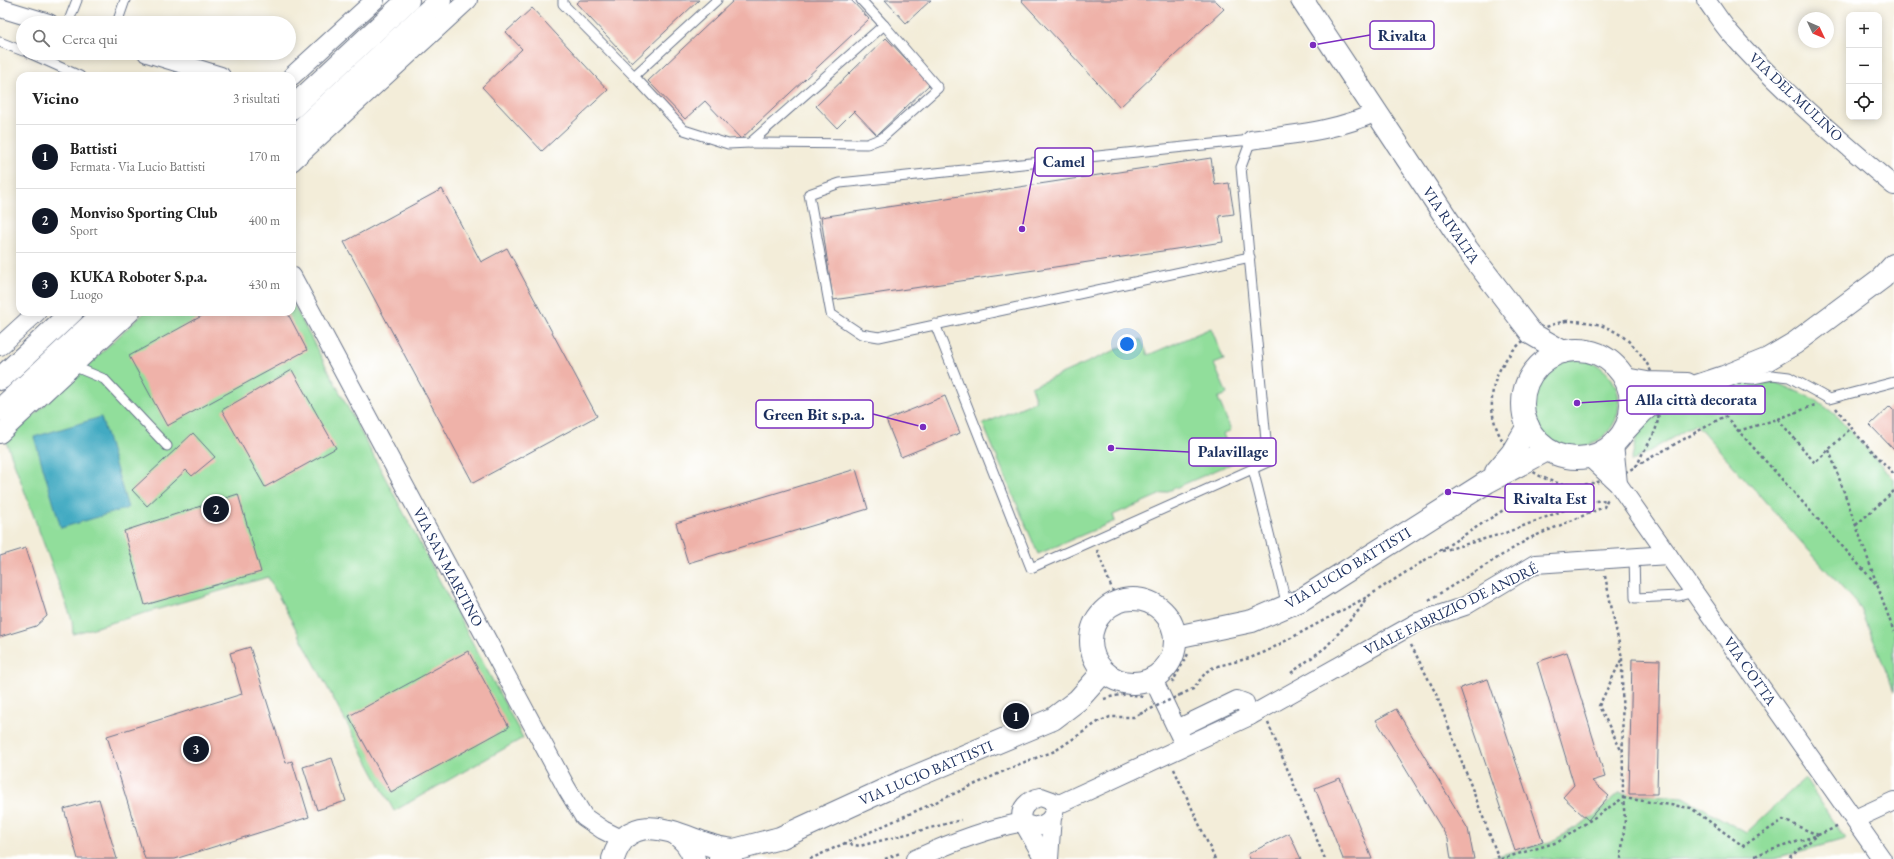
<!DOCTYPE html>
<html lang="it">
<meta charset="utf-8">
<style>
body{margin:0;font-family:"EB Garamond",serif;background:#f2f2f2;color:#222}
.controls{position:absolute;right:12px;top:12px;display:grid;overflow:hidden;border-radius:8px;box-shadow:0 2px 10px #0003}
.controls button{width:36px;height:36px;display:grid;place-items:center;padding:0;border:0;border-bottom:1px solid #e0e0e0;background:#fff;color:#222;font:20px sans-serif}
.compass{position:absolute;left:1798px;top:12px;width:36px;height:36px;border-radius:50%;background:#fff;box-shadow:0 2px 10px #0003;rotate:134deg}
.you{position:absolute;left:1127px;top:344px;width:14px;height:14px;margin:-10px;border:3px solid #fff;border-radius:50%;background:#1a73e8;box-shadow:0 0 0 6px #1a73e833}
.badge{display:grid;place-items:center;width:26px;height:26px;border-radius:50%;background:#111827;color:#fff;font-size:13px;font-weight:700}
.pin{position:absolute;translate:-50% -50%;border:2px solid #fff;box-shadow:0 1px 4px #0006}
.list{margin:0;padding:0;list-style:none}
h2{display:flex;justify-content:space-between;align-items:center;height:52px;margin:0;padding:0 16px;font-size:17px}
h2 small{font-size:13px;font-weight:400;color:#767676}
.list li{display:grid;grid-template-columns:26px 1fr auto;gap:12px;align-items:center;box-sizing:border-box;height:64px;padding:0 16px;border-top:1px solid #e0e0e0}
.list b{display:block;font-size:15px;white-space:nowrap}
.list p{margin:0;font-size:13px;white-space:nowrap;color:#767676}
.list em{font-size:13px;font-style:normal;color:#767676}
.icon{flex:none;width:22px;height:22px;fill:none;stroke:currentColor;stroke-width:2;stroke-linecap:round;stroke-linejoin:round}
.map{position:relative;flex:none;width:1894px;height:859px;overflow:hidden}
.search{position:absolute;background:#fff;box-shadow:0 2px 10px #0003;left:16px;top:16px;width:280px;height:44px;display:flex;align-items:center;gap:10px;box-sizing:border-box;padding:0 14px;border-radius:22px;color:#767676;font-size:15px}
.panel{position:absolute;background:#fff;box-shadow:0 2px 10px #0003;left:16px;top:72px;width:280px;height:244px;border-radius:12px}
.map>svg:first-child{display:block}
.green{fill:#91de9b;stroke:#56867c}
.water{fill:#42aac2;stroke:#2e6c90}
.building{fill:#efb2a9}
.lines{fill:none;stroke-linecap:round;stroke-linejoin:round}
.service-casing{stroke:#677289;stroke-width:11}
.minor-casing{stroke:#677289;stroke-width:20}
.tertiary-casing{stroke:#677289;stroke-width:24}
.secondary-casing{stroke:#677289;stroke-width:24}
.path{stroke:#677289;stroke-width:2.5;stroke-dasharray:3 3;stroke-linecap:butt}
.service{stroke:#fff;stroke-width:9}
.minor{stroke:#fff;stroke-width:18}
.tertiary{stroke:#fff;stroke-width:22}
.secondary{stroke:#fff;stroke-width:22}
.path-bridge{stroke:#677289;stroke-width:2.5;stroke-dasharray:3 3;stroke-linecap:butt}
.labels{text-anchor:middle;stroke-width:3;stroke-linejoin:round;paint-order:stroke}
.street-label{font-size:15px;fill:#1b2f5e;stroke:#fff}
.leader{fill:none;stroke:#7b2cbf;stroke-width:1.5}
.callout-dot{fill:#7b2cbf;stroke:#fff;stroke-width:1.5}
.callout{fill:#fff;stroke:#7b2cbf;stroke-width:1.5}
.callout-label{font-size:16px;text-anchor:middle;font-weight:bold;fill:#1b2f5e}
</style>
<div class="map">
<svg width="1894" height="859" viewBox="0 0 1894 859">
<rect width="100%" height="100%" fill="#fff"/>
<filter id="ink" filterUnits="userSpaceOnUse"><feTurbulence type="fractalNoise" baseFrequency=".025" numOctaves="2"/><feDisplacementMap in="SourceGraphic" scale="8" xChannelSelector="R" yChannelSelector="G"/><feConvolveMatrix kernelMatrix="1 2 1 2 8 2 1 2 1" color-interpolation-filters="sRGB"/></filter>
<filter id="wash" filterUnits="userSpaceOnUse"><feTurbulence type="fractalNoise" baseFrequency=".012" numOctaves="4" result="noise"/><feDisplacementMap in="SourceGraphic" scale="16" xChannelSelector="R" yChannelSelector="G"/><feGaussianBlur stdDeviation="0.9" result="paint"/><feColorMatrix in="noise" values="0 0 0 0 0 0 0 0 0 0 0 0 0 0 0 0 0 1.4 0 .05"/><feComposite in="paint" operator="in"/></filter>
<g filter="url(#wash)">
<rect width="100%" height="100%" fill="#f3edd9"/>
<g class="green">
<path d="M292,302L523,738L394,811L268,577L73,634L72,620L6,441L145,312H292Z"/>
<path d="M1211,328L1224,360L1214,364L1227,394L1218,398L1231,430L1223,434L1235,462L1113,515L1115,521L1038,554L983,424L1036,401L1031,387L1141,339L1148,355Z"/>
<circle cx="1575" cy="403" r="44"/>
<path d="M1776,382L1816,400L1837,416L1894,479V691L1861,609L1696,424L1631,462L1640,421L1670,400L1722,384Z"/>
<path d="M1805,778L1845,839L1774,859H1485L1551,842L1593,817L1619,793L1684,797L1746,833Z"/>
</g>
<path class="water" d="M101,417L128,508L61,528L34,437Z"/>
<g id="blocks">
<g class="building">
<path d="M580,0H699L632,63L576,3Z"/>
<path d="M734,0H851L869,19L741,139L705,101L685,119L648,81Z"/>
<path d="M885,0H931L906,23Z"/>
<path d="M1021,0H1215L1224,9L1120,107Z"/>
<path d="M532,8L608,90L542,151L482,87L522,49L506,32Z"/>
<path d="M886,38L930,84L877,135L854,111L837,128L816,106Z"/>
<path d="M1211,158L1215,185L1229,183L1234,214L1219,216L1223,242L833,300L821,217Z"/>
<path d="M442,189L481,262L507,248L597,416L473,483L344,242Z"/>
<path d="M209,312H287L307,350L167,426L129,356Z"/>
<path d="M292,370L336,448L265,487L222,410Z"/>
<path d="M945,396L960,433L901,457L886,420Z"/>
<path d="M1890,406L1894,410V450L1870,425Z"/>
<path d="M193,433L215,457L192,476L186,470L147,506L132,490Z"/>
<path d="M856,469L868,509L688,563L676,523Z"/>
<path d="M238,494L261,572L145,605L124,531Z"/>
<path d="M26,548L47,616L36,626L0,637V556Z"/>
<path d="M250,647L286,763L292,761L309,817L175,859H145L107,736L242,694L230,653Z"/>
<path d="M468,651L509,727L391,792L349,716Z"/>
<path d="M1567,652L1605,777L1592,781L1609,796L1588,820L1563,797L1574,785L1537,662Z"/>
<path d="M1632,659L1660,660L1657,794H1629Z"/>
<path d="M1488,679L1543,842L1515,851L1460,688Z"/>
<path d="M1396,709L1468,829L1474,859H1451L1448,839L1376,720Z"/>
<path d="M332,758L346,801L317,810L303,767Z"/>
<path d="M1340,778L1372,859H1343L1315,788Z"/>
<path d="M99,799L117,859H78L64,809Z"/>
<path d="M1289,833L1301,859H1250L1248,854Z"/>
</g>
</g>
</g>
<g filter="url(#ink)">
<use href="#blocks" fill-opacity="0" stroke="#677289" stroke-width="1"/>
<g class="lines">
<g class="service-casing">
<g id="service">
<path d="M563,0V4L634,76L684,130L728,144L750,143L884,25L861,0"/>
<path d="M68,23L77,0"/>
<path d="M117,23L125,0"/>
<path d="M0,42L23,51"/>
<path d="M29,53L80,76"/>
<path d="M634,76L717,0"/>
<path d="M750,143L867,144L882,138L938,88L884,25"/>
<path d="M935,324L1031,568L1268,462L1241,167L1251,140L840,183L809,194L831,314L861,334L879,337L1250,257"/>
<path d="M73,366L104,379L167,446"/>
<path d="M1736,378L1753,379L1772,375L1789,377L1829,399L1894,382"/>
<path d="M1253,469L1287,606"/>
<path d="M1634,555L1635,598L1679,596L1694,592"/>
</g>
</g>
<g class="minor-casing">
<g id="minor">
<path d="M1706,0C1714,11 1722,24 1731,34C1780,90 1838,138 1894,186"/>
<path d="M0,8L49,23"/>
<path d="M147,53L221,76"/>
<path d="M292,76L375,0"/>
<path d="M1251,140C1294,134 1337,131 1376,112"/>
<path d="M292,162L468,0"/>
<path d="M292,276L567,789L584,817L603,830L623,840"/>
<path d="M0,346L37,312"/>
<path d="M0,434L131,312"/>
<path d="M1614,443L1618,484"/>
<path d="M1588,456L1618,484L1882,859"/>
<path d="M1153,679L1182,740"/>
<path d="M1177,729L1237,700L1245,703L1250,716"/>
<path d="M1041,797L1052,801L1055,806C1056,822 1035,832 1023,822C1017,809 1029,799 1041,797Z"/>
<path d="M1055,806L1250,716L1418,622L1465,606L1535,564L1668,555"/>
<path d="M1855,819L1894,801"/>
<path d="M915,859C950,843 986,829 1023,822L1044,859"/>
<path d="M1049,859L1052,816"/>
</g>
</g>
<g class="tertiary-casing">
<g id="tertiary">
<path d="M1302,0L1467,249L1532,334L1563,352"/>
<circle cx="1577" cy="404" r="54"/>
<path d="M1625,379L1647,383L1687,384"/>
<path d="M1626,429L1642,412L1658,399L1724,377L1768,359L1795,343L1882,278L1894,265"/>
<path d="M1496,472L1512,453L1528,426"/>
<circle cx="1133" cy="641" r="42"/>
<path d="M1176,637L1252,621L1301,600L1487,482L1547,450"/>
<path d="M675,833C684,840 691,847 694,859"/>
<path d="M613,859C630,807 675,834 710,845C717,848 726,849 734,850"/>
<path d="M720,859L734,850L780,838L902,782L1053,719L1078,700L1103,672"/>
</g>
</g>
<g class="secondary-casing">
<g id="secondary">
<path d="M292,108L408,0"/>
<path d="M292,138L440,0"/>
<path d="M0,379L72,312"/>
<path d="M0,410L105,312"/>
</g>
</g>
<g class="path">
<path d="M1566,321C1581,321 1596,322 1610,329C1644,345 1666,387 1657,424C1655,434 1649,443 1644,451C1641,455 1639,464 1635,467C1625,473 1604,481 1593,483C1565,489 1541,481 1521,462C1513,454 1505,446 1500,436C1474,384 1514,331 1566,321Z"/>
<path d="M1836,408L1857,435L1894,474"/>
<path d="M1778,419L1815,463L1852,427"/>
<path d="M1738,431L1778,419L1815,405"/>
<path d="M1829,450L1894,632"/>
<path d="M1636,466L1725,416L1878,586"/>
<path d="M1856,525L1894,491"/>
<path d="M1097,550L1117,602"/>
<path d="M1442,551L1505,533L1585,502L1608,500"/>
<path d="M1605,576L1622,658L1623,798L1625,820L1621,859"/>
<path d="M1429,600L1530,538L1604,507L1608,498"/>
<path d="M1411,645L1436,694L1499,859"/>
<path d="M1621,660L1599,706L1622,752"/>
<path d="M1291,673L1326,647L1360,609L1366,598"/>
<path d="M1172,683L1188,654"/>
<path d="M1180,695L1193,689L1206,672L1214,667L1250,658L1265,652L1367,597L1505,509C1528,502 1551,497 1574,506"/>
<path d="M1104,699C1116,695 1132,692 1144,698"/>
<path d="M1268,723L1325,859"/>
<path d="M1174,769L1215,859"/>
<path d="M844,843L860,846L961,820"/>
<path d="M810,859L1022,763L1055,751L1098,722L1110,717H1134L1140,714"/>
<path d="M885,859L900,853"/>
<path d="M1501,859L1558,842L1623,798L1691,808L1743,846L1783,820L1818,835L1787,859"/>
<path d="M1750,859L1759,854L1818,835L1839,826"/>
</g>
<use href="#service" class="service"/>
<use href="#minor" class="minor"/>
<use href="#tertiary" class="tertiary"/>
<use href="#secondary" class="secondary"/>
<path class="path-bridge" d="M1140,714L1180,695"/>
</g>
</g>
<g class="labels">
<g class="street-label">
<text transform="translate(1796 97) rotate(43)" y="5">VIA DEL MULINO</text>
<text transform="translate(1451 225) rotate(56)" y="5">VIA RIVALTA</text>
<text transform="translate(448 567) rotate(62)" y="5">VIA SAN MARTINO</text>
<text transform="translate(1348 568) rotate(-31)" y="5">VIA LUCIO BATTISTI</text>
<text transform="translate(1451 609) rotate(-26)" y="5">VIALE FABRIZIO DE ANDRÉ</text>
<text transform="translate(1750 671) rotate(55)" y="5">VIA COTTA</text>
<text transform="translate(926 773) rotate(-23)" y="5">VIA LUCIO BATTISTI</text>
</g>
</g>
<path class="leader" d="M1313 45L1370 35M1022 229L1035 162M1577 403L1627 400M923 427L873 414M1111 448L1189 452M1448 492L1505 498"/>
<g class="callout-dot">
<circle cx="1313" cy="45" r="4"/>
<circle cx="1022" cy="229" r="4"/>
<circle cx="1577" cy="403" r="4"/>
<circle cx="923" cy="427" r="4"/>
<circle cx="1111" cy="448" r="4"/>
<circle cx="1448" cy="492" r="4"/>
</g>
<g class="callout">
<rect x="1370" y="21" width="64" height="28" rx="4"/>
<rect x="1035" y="148" width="58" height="28" rx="4"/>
<rect x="1627" y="386" width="138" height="28" rx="4"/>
<rect x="756" y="400" width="117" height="28" rx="4"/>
<rect x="1189" y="438" width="87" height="28" rx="4"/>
<rect x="1505" y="484" width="89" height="28" rx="4"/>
</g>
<g class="callout-label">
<text x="1402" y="41">Rivalta</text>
<text x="1064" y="167">Camel</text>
<text x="1696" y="405">Alla città decorata</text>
<text x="814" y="420">Green Bit s.p.a.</text>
<text x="1233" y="457">Palavillage</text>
<text x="1550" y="504">Rivalta Est</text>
</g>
</svg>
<div class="controls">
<button>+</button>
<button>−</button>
<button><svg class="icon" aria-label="locate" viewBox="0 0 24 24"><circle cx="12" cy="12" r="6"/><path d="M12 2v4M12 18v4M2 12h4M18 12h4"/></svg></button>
</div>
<svg class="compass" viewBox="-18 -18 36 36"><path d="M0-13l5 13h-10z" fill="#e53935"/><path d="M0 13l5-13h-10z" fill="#767676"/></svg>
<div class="you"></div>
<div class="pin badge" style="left:1016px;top:716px">1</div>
<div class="pin badge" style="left:216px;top:509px">2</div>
<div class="pin badge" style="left:196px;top:749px">3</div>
<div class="search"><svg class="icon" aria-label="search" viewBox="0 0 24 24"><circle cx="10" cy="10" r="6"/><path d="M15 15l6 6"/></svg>Cerca qui</div>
<section class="panel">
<h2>Vicino<small>3 risultati</small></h2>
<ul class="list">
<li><span class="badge">1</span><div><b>Battisti</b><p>Fermata · Via Lucio Battisti</p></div><em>170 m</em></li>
<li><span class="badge">2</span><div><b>Monviso Sporting Club</b><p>Sport</p></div><em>400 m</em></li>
<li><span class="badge">3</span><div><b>KUKA Roboter S.p.a.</b><p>Luogo</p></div><em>430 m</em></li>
</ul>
</section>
</div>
